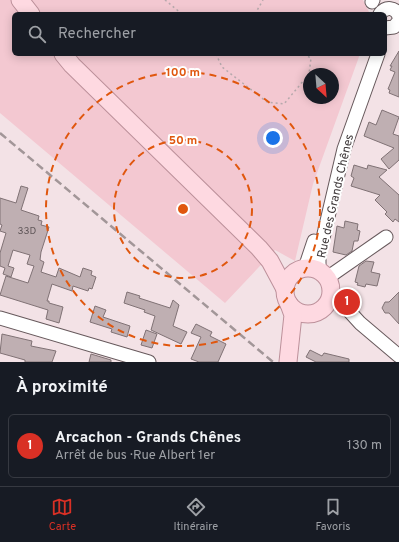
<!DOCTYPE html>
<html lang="fr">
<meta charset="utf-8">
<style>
body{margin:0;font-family:Overpass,sans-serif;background:#242831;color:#f1f3f6}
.compass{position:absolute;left:303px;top:68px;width:36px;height:36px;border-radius:50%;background:#171b24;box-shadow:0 2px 10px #0003;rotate:154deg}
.you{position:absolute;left:273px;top:138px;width:14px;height:14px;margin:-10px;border:3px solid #fff;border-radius:50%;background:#1a73e8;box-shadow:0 0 0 6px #1a73e833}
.badge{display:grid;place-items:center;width:26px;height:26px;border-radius:50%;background:#d93025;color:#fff;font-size:13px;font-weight:700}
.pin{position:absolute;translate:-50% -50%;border:2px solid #fff;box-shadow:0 1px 4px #0006}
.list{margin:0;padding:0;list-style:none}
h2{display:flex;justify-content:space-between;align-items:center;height:52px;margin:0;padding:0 16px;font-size:17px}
h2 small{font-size:13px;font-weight:400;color:#9ea1a6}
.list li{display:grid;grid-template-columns:26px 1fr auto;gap:12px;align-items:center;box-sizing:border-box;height:64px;margin:0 8px 8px;padding:0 8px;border:1px solid #363941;border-radius:6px}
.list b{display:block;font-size:15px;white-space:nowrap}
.list p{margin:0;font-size:13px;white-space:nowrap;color:#9ea1a6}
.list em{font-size:13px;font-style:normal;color:#9ea1a6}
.icon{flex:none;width:22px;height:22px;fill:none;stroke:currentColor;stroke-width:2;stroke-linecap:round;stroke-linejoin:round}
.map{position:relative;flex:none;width:399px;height:362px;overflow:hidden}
.search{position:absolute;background:#171b24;box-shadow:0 2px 10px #0003;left:12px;right:12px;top:12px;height:44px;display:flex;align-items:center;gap:10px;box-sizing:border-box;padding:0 14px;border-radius:6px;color:#9ea1a6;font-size:15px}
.sheet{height:124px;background:#171b24}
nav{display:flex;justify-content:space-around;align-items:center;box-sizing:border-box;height:56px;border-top:1px solid #363941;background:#171b24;font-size:11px;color:#9ea1a6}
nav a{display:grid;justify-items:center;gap:2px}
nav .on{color:#d93025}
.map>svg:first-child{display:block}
.green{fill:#f3c8d1;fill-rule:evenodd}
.building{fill:#bfafb2;stroke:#807275}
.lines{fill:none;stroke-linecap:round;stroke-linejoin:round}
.minor-casing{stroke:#67595c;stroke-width:15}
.major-casing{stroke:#bc909a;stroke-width:19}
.path{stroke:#b6a9ac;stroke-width:1.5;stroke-dasharray:2 3;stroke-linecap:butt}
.minor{stroke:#fff;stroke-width:13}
.major{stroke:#fed9e1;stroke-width:17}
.rail{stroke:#a29698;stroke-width:2.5;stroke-dasharray:8 4;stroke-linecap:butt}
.ring{fill:none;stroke:#e0570e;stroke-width:2;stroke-dasharray:7 5}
.labels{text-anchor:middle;stroke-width:4;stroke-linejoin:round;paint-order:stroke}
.number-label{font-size:10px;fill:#605759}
.street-label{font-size:12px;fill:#403a3b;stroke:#fff}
.centre{fill:#e0570e;stroke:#fff;stroke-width:2}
.ring-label{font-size:12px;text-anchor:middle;font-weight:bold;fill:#e0570e;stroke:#fff;stroke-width:4;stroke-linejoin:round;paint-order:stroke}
</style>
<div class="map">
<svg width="399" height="362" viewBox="0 0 399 362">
<rect width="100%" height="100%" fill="#f3e2e6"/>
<path class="green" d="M0,0H363L370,14H14V54H360L313,184L295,261L275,250L225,303L0,113ZM309,74H333V98H309Z"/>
<g class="building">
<path d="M399,51V97L389,93L390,90L388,89L395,72L390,70L392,66H390Z"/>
<path d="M382,110L399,117L393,134L399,136V160L389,169L381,159L394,148L364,136L369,122L376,125Z"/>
<path d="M354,165L367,169L368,165L387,170L379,177L399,195V222L395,219L393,222L385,214L387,212L375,200L380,195L351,186L354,178L351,176Z"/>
<path d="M21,186L28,188L21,210L39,216L38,220L42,221L41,225L49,227L41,252L40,260L44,262L41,272L56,277L59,268L80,277L83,268L92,271L91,275L96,277L92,289L89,288L88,291L73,286L72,291L52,284L47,301H49V303L63,307L59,323L46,319L48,310L0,295L6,276L28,283L34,266L27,264L30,255L13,250L8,266L14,268L11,277L3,274L5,268L0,266V253L6,233L0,231L2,225L0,224V198L16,203Z"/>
<path d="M345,221L358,224L357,230L360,231L358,241H354L352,251L346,255L333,252L337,226L344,228Z"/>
<path d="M366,261L374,262L371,272L380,274L377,286L366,284L365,287L357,285L358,283L355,282L359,266Z"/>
<path d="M127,292L140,296L139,298L170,308L173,300L179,305L173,326L187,332L181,344L151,330L155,316L144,312L145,310L124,303Z"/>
<path d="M399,292V324L389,313H385L382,308L385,302H389Z"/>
<path d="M95,306L106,310L103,317L130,326L127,337L111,332L112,329L90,322Z"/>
<path d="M196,324L212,332L210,336L226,344L218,362H199L191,359L201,337L191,333Z"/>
<path d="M146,330L157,334L152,348L141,345Z"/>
<path d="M2,334L32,341L31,346L56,351L52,362H25V360L0,353Z"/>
<path d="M310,350L322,356L324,353L349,359V362H316L306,357Z"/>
<path d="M91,354L111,360V362H89Z"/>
</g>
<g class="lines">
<g class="minor-casing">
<g id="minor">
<path d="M372,2L373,0"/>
<path d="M380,14C386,6 395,7 399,16"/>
<path d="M385,28L394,27L399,21"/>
<path d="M305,268L314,241"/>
<path d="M319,270V255L344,149L378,54"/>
<path d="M327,278L386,237"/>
<path d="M330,296L340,301L360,323L399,356"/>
<path d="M0,318L149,362"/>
</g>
</g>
<g class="major-casing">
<g id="major">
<path d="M20,0L31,14"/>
<path d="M63,54L72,65L259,248L270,261L285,289"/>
<circle cx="308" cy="291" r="23"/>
<path d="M288,362L293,315L289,304"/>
</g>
</g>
<g class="path">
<path d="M165,0L182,14"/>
<path d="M255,14L263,0"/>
<path d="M216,54L222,67L267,102L284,104L309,74L311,58L303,54"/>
</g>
<use href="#minor" class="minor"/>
<use href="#major" class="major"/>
<path class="rail" d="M0,133L273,362"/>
</g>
<g class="ring">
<circle cx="183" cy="209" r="69"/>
<circle cx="183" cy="209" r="137"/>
</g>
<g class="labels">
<g class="number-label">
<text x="27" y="234">33D</text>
</g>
<g class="street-label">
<text transform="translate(335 196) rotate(-77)" y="4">Rue des Grands Chênes</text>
</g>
</g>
<circle cx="183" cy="209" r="6" class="centre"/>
<g class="ring-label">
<text x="183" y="76">100 m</text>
<text x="183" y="144">50 m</text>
</g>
</svg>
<svg class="compass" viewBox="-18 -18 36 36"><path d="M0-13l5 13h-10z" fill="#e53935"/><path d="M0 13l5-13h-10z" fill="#9ea1a6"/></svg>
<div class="you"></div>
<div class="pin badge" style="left:347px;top:302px">1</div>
<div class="search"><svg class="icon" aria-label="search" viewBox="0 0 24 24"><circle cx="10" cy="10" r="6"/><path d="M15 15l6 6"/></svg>Rechercher</div>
</div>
<section class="sheet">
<h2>À proximité<small></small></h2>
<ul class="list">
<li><span class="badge">1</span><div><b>Arcachon - Grands Chênes</b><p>Arrêt de bus · Rue Albert 1er</p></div><em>130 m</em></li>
</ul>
</section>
<nav>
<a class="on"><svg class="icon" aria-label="map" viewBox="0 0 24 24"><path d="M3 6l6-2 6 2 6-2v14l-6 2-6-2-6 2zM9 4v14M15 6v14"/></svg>Carte</a>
<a><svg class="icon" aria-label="directions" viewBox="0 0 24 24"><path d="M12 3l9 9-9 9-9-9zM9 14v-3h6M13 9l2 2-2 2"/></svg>Itinéraire</a>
<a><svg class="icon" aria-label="saved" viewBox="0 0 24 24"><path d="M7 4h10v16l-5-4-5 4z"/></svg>Favoris</a>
</nav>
